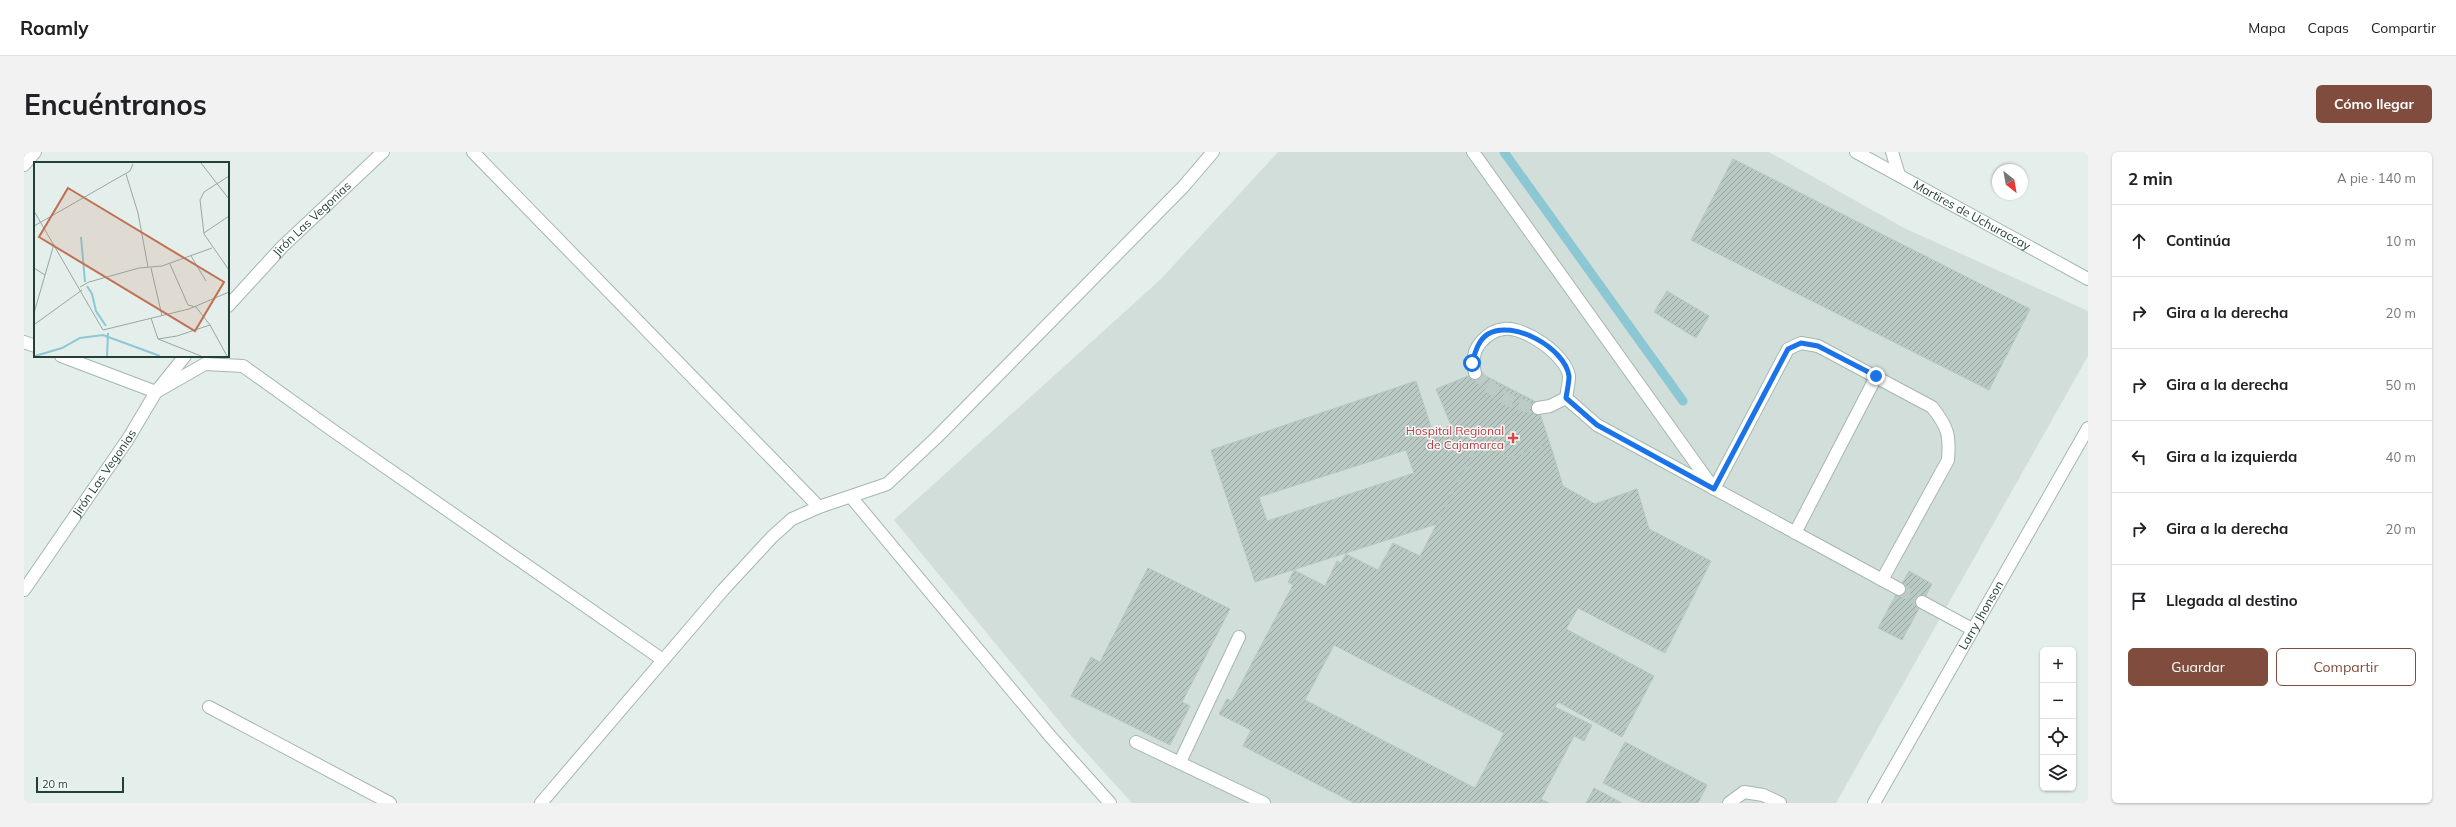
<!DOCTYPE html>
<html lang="es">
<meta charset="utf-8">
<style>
body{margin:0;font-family:Mulish,sans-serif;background:#f2f2f2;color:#202124}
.controls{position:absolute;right:12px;bottom:12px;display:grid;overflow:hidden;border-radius:6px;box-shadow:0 1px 3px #0004}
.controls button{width:36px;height:36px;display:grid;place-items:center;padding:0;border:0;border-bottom:1px solid #e0e0e0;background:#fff;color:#202124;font:20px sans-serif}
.compass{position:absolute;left:1968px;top:12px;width:36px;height:36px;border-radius:50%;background:#fff;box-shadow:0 1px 3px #0004;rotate:149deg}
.scale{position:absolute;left:12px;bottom:10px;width:88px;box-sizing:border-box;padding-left:4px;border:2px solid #234038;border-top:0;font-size:11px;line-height:14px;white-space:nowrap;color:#234038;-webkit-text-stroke:3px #f5faf8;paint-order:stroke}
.stop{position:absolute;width:12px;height:12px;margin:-9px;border:3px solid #1a73e8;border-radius:50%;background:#fff}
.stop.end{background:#1a73e8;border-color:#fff;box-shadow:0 1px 4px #0008}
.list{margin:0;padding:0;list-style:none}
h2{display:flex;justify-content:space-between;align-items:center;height:52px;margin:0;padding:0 16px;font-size:17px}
h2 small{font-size:13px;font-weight:400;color:#757577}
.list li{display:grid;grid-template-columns:26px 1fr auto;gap:12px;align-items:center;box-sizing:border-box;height:72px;padding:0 16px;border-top:1px solid #e0e0e0}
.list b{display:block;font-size:15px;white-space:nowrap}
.list em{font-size:13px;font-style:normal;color:#757577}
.actions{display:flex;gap:8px;padding:12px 16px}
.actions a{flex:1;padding:9px 0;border:1px solid #7f4c3d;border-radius:6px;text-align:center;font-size:14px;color:#7f4c3d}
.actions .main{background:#7f4c3d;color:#fff}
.icon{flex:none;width:22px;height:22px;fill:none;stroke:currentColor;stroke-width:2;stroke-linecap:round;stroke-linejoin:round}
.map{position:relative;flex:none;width:2064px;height:651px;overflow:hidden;border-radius:6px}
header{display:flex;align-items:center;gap:24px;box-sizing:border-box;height:56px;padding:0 20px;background:#fff;border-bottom:1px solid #e0e0e0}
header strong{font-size:19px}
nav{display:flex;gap:22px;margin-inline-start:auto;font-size:14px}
.intro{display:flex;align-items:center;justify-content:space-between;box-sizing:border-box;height:96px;padding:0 24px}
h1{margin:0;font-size:28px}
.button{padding:10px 18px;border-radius:6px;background:#7f4c3d;color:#fff;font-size:14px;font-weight:700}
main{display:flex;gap:24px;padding:0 24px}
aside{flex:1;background:#fff;border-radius:6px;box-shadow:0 1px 3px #0004}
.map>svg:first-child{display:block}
.built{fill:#d2ded9}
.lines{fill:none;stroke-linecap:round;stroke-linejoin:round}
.stream{stroke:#8cc8d3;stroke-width:9}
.building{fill:url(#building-hatch);stroke:#b6c8c0;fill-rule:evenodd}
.minor-tunnel{stroke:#bdcbc6;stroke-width:12;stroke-dasharray:12 6;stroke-linecap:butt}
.minor-casing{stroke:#a6b6b1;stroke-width:14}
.minor{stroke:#fff;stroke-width:12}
.route{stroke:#1a73e8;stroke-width:5}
.health-dot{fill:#e0444e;stroke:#f5faf8;stroke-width:1.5}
.labels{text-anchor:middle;stroke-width:3;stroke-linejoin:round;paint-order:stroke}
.street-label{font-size:12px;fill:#234038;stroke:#f5faf8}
.health-label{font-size:12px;fill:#be3a42;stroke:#f5faf8;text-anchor:end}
.inset-river{fill:none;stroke:#8cc8d3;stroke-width:2}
.inset-road{fill:none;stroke:#97a8a3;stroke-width:1}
.view{fill:#c07153;fill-opacity:0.15;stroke:#c07153;stroke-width:2}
.inset-edge{fill:none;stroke:#234038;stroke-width:2}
</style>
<header>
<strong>Roamly</strong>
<nav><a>Mapa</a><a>Capas</a><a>Compartir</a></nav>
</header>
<div class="intro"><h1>Encuéntranos</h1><a class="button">Cómo llegar</a></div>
<main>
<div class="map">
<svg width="2064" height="651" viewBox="0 0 2064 651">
<defs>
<pattern id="building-hatch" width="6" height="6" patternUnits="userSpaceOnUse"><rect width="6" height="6" fill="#b9c9c3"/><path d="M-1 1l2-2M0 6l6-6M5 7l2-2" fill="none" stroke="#96a59f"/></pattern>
</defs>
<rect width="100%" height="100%" fill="#e4eeea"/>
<path class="built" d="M1254,0H1745L1880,76L2064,159V204L1812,651H1108L1049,586L870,368L1137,127Z"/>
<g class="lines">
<path class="stream" d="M1480,0L1659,249"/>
</g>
<g class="building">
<path d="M1709,7L2006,157L1965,238L1667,88Z"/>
<path d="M1643,139L1685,164L1672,186L1630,160Z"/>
<path d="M1454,220L1512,250L1526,292L1486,306L1427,273L1412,237Z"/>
<path d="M1392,229L1409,281L1427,273L1456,289L1413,372L1231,430L1187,298ZM1382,298L1390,321L1243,369L1235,345Z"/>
<path d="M1456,289L1486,306L1526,292L1539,334L1571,352L1613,337L1625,377L1687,409L1641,501L1554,456L1542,477L1630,524L1598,585L1534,550L1531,555L1568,573L1560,589L1550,584L1517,647L1525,651H1330L1219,594L1227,578L1195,562L1203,547L1208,549L1269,433L1264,430L1270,418L1301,434L1313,409L1317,411L1322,402L1354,418L1369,391L1396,404ZM1310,493L1480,581L1451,636L1281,548Z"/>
<path d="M1124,416L1206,457L1158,550L1166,554L1146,593L1047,544L1067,505L1076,510Z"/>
<path d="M1885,419L1908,432L1878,488L1854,476Z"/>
<path d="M1601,590L1683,633L1674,651H1619L1579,631Z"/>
<path d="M1570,636L1598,651H1562Z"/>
</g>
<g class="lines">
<g class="minor-tunnel">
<path d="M1451,221C1469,239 1487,254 1514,256"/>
<path d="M1875,437L1898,450"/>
</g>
<g class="minor-casing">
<g id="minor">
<path d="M449,0L795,355"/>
<path d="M1449,0L1690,337L1764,197L1777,191L1794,194L1908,255C1924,275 1926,283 1924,308L1858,428"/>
<path id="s1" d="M1832,0L2064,127"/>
<path d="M1868,0L1875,23"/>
<path d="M0,13L11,0"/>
<path id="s2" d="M204,154L258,95L359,0"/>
<path d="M0,190L11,194"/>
<path d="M37,204L132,240L181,212L219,214L311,280L639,508"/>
<path d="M1451,221C1448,210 1449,199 1457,190C1463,183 1470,178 1480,177C1500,174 1542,203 1545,224C1545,231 1543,239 1542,246L1526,254L1514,256"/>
<path d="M1542,246L1573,273L1875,437"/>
<path d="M827,345L1026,584L1086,651"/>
<path d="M1771,381L1852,225"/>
<path id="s3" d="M0,438L104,287L132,240L161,204"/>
<path d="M1898,450L1948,477"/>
<path d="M185,555L366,651"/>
<path d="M1112,590L1240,651"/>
<path d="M1156,610L1215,485"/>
<path d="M517,651L699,438L748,385L768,367L795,355L863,332L913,285L1159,35L1189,0"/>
<path d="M1705,651L1720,640L1739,643L1756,651"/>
<path id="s4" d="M1850,651L2064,276"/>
</g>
</g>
<use href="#minor" class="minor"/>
</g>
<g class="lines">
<path class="route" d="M1448,211C1451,201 1454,188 1464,182C1489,167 1541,196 1545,224C1545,231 1543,239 1542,246L1573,273L1690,337L1764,197L1777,191L1794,194L1852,224"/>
</g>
<path class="health-dot" d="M1487 280h4v4h4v4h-4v4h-4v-4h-4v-4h4z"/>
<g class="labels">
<g class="street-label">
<text dy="4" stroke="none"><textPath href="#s1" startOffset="132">Martires de Uchuraccay</textPath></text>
<text dy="4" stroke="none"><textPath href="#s2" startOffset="121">Jirón Las Vegonias</textPath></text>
<text dy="4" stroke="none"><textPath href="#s3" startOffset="142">Jirón Las Vegonias</textPath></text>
<text dy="4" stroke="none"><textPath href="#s4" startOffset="216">Larry Jhonson</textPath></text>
</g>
<g class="health-label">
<text x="1480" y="283">Hospital Regional<tspan x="1480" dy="14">de Cajamarca</tspan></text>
</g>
</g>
<g transform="translate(10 10)">
<rect width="195" height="195" fill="#e4eeea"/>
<path class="inset-river" d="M47,75L51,120M53,124L58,132L62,149L72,164M1,194L28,186L46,176L69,173L126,194M73,194L74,171"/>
<path class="inset-road" d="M167,1L195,37M92,12L104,51L114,105M195,14L170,30L166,38L170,72L195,108M0,49L69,168L155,147L195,130M0,64L96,9L99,2M170,71L195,54M157,94L172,119M136,102L154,143L162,145L176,163L193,194M0,106L11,113M117,106L128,154M46,125L55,120L105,106L128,104L178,86M0,151L20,82M117,156L124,177L167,194M1,162L48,128M124,177L143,174L176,163"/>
<path class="view" d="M34,26L190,120L161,169L5,75Z"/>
<rect width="195" height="195" class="inset-edge"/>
</g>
</svg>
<div class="controls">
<button>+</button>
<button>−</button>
<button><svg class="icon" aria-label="locate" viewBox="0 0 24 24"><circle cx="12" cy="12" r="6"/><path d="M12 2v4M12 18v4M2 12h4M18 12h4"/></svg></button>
<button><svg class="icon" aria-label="layers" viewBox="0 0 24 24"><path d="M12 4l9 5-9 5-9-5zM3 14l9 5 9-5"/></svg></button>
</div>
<svg class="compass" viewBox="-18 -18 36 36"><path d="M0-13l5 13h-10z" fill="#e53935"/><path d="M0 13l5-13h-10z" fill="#757577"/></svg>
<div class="scale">20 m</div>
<div class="stop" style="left:1448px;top:211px"></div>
<div class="stop end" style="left:1852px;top:224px"></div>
</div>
<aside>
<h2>2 min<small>A pie · 140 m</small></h2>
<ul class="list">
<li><svg class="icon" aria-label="ahead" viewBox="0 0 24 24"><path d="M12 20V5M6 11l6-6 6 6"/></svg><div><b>Continúa</b></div><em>10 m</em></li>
<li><svg class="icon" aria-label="right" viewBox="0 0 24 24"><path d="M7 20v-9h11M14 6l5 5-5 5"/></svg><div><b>Gira a la derecha</b></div><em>20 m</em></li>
<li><svg class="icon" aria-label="right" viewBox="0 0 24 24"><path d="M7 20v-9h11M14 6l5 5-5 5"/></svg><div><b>Gira a la derecha</b></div><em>50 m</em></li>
<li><svg class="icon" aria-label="left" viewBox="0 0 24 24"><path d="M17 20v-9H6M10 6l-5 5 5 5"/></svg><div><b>Gira a la izquierda</b></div><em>40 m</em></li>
<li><svg class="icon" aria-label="right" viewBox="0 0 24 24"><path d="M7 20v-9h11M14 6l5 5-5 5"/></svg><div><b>Gira a la derecha</b></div><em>20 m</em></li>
<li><svg class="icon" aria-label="arrive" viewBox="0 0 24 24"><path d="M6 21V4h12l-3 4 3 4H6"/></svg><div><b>Llegada al destino</b></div></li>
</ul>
<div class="actions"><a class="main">Guardar</a><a>Compartir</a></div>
</aside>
</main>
